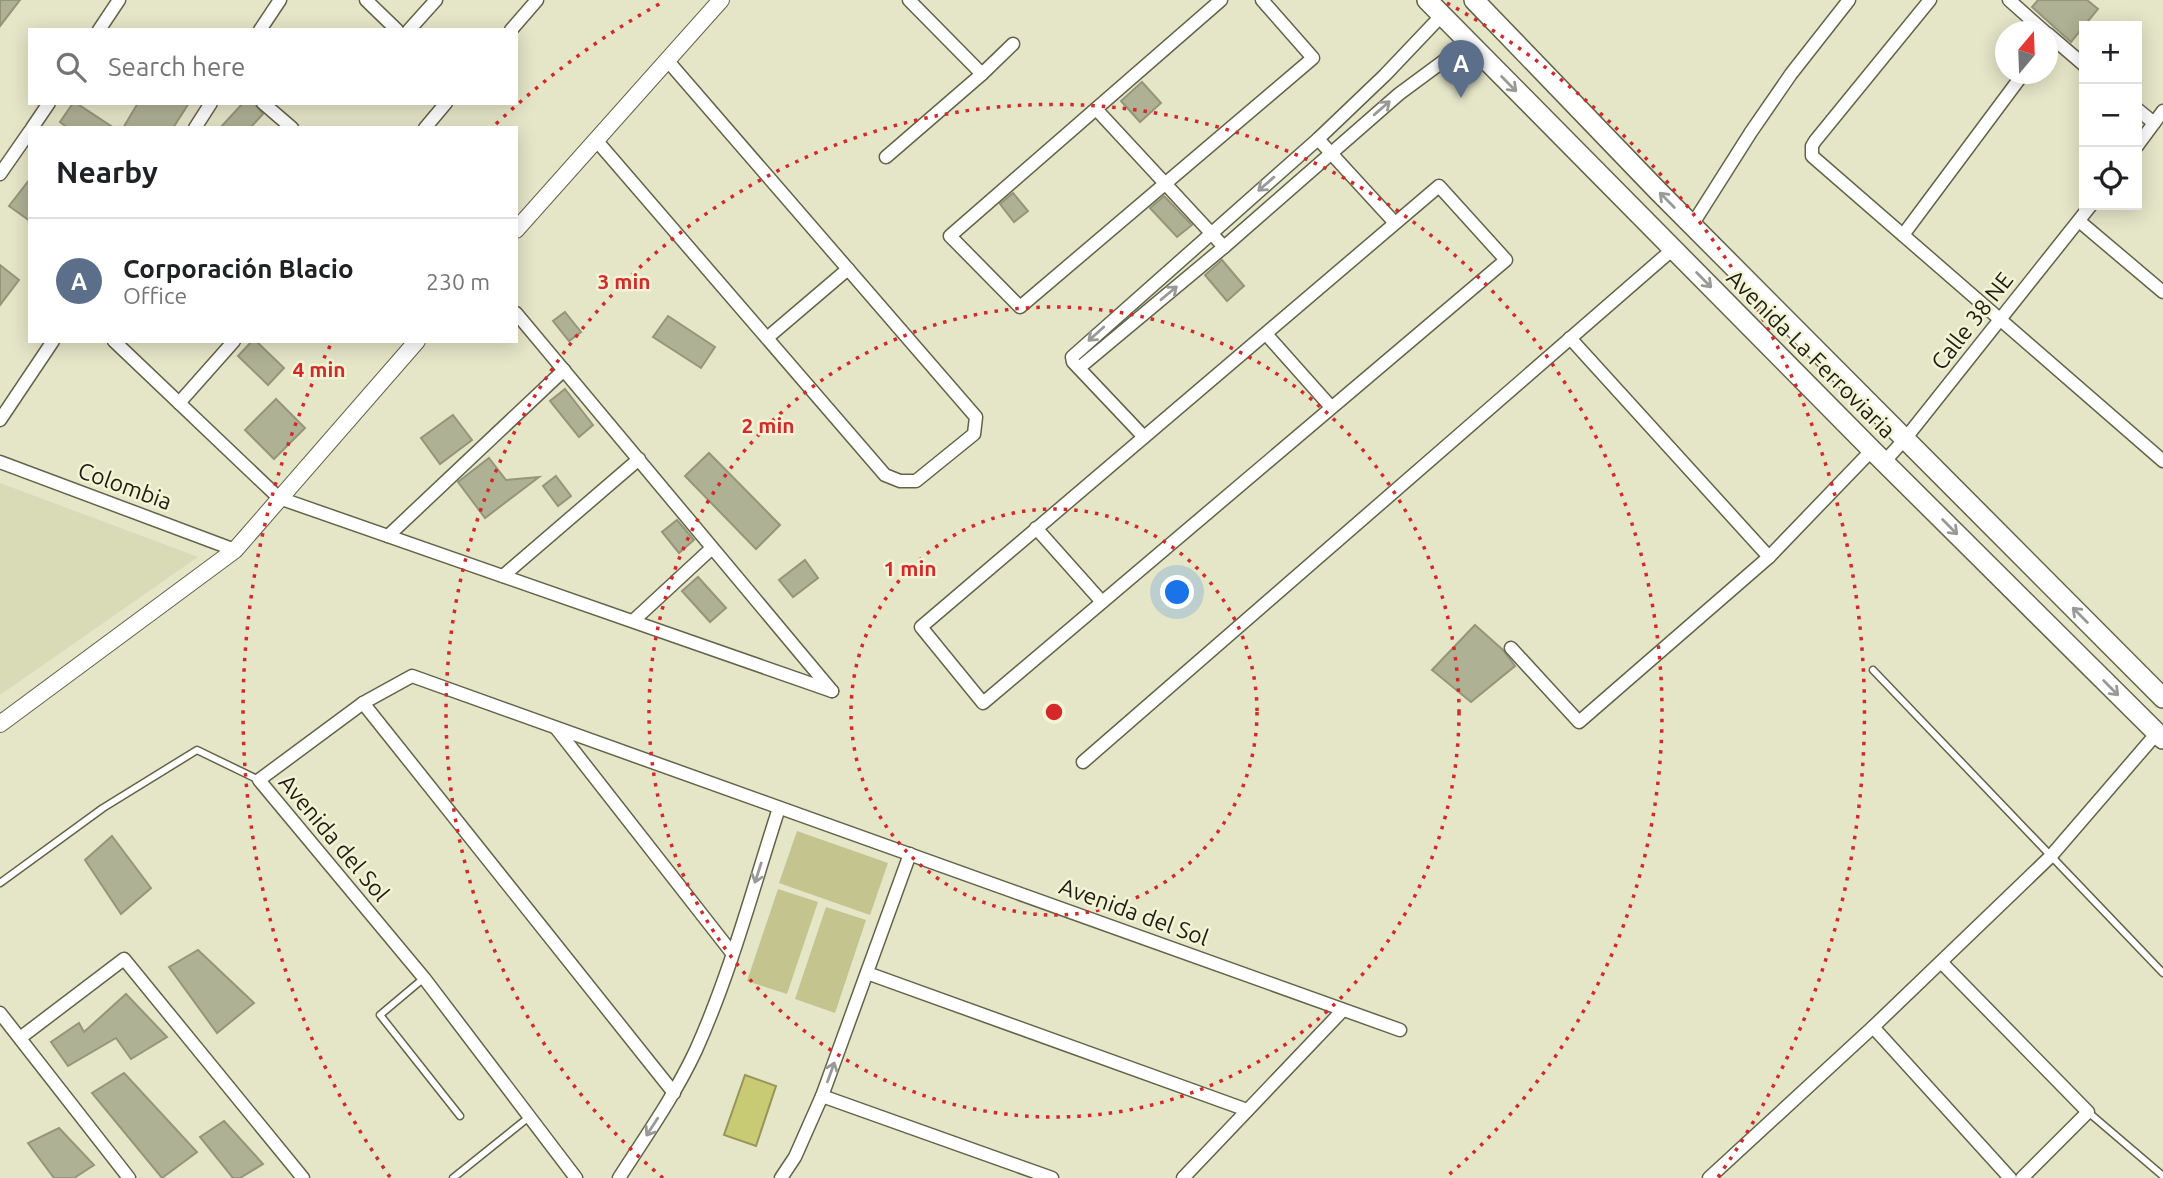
<!DOCTYPE html>
<meta charset="utf-8">
<style>
body{margin:0;font-family:Ubuntu,sans-serif;background:#f2f2f2;color:#202124}
.controls{position:absolute;right:21px;top:21px;display:grid;overflow:hidden;border-radius:0px;box-shadow:0 4px 18px #0003}
.controls button{width:63px;height:63px;display:grid;place-items:center;padding:0;border:0;border-bottom:2px solid #e0e0e0;background:#fff;color:#202124;font:35px sans-serif}
.compass{position:absolute;left:1995px;top:21px;width:63px;height:63px;border-radius:50%;background:#fff;box-shadow:0 4px 18px #0003;rotate:19deg}
.you{position:absolute;left:1178px;top:593px;width:24px;height:24px;margin:-18px;border:5px solid #fff;border-radius:50%;background:#1a73e8;box-shadow:0 0 0 10px #1a73e833}
.badge{display:grid;place-items:center;width:46px;height:46px;border-radius:50%;background:#256bd7;color:#fff;font-size:23px;font-weight:700}
.pin{position:absolute;translate:-50% -58px;filter:drop-shadow(0 2px 4px #0008)}
.pin::after{content:'';position:absolute;top:37px;width:24px;height:21px;background:inherit;clip-path:polygon(0 0,100% 0,50% 100%)}
.list{margin:0;padding:0;list-style:none}
h2{display:flex;justify-content:space-between;align-items:center;height:91px;margin:0;padding:0 28px;font-size:30px}
h2 small{font-size:23px;font-weight:400;color:#757577}
.list li{display:grid;grid-template-columns:46px 1fr auto;gap:21px;align-items:center;box-sizing:border-box;height:126px;padding:0 28px;border-top:2px solid #e0e0e0}
.list b{display:block;font-size:26px;white-space:nowrap}
.list p{margin:0;font-size:23px;white-space:nowrap;color:#757577}
.list em{font-size:23px;font-style:normal;color:#757577}
.icon{flex:none;width:38px;height:38px;fill:none;stroke:currentColor;stroke-width:2;stroke-linecap:round;stroke-linejoin:round}
.map{position:relative;flex:none;width:2163px;height:1178px;overflow:hidden}
.search{position:absolute;background:#fff;box-shadow:0 4px 18px #0003;left:28px;top:28px;width:490px;height:77px;display:flex;align-items:center;gap:18px;box-sizing:border-box;padding:0 24px;border-radius:0px;color:#757577;font-size:26px}
.panel{position:absolute;background:#fff;box-shadow:0 4px 18px #0003;left:28px;top:126px;width:490px;height:217px;border-radius:0px}
.map>svg:first-child{display:block}
.built{fill:#d9dab6}
.green{fill:#c3c48e}
.water{fill:#c9ca74;stroke:#959657;stroke-width:2}
.building{fill:#afb194;stroke:#949579;stroke-width:2}
.lines{fill:none;stroke-linecap:round;stroke-linejoin:round}
.service-casing{stroke:#636349;stroke-width:9}
.minor-casing{stroke:#636349;stroke-width:15}
.tertiary-casing{stroke:#636349;stroke-width:18}
.secondary-casing{stroke:#636349;stroke-width:22}
.service{stroke:#fff;stroke-width:6}
.minor{stroke:#fff;stroke-width:12}
.tertiary{stroke:#fff;stroke-width:16}
.secondary{stroke:#fff;stroke-width:19}
.oneway{stroke:#999a95}
.ring{fill:none;stroke:#d62828;stroke-width:3.5;stroke-dasharray:3.5 7}
.labels{text-anchor:middle;stroke-width:5;stroke-linejoin:round;paint-order:stroke}
.street-label{font-size:23px;fill:#1d1e13;stroke:#f2f4d5}
.centre{fill:#d62828;stroke:#f2f4d5;stroke-width:3.5}
.ring-label{font-size:21px;text-anchor:middle;font-weight:bold;fill:#d62828;stroke:#f2f4d5;stroke-width:5;stroke-linejoin:round;paint-order:stroke}
</style>
<div class="map">
<svg width="2163" height="1178" viewBox="0 0 2163 1178">
<rect width="100%" height="100%" fill="#e5e6c8"/>
<path class="built" d="M0,483L198,557L0,695Z"/>
<g class="green">
<path d="M797,831L888,863L870,915L779,883Z"/>
<path d="M778,889L818,902L787,994L747,981Z"/>
<path d="M826,907L866,920L835,1013L795,999Z"/>
</g>
<path class="water" d="M745,1075L776,1086L756,1146L724,1135Z"/>
<g class="building">
<path d="M0,0H20L0,26Z"/>
<path d="M2038,0H2087L2098,9L2071,42L2032,7Z"/>
<path d="M1142,82L1161,103L1140,122L1121,101Z"/>
<path d="M73,103H76L114,128H68L60,122Z"/>
<path d="M138,103H189L173,128H123Z"/>
<path d="M243,103H254L263,114L250,128H220Z"/>
<path d="M30,179V221L9,206Z"/>
<path d="M1013,193L1028,211L1014,222L1000,204Z"/>
<path d="M1164,196L1192,225L1177,237L1150,208Z"/>
<path d="M1222,260L1244,286L1227,301L1205,275Z"/>
<path d="M0,265L19,280L0,305Z"/>
<path d="M565,312L581,332L569,341L553,321Z"/>
<path d="M668,316L715,347L701,368L653,337Z"/>
<path d="M252,341H256L284,368L268,385L238,356Z"/>
<path d="M565,389L593,425L579,437L550,401Z"/>
<path d="M276,399L305,428L274,459L245,430Z"/>
<path d="M453,415L472,440L440,464L421,438Z"/>
<path d="M709,453L780,525L756,549L685,476Z"/>
<path d="M489,458L506,480L539,477L485,518L458,482Z"/>
<path d="M556,476L571,496L558,506L543,486Z"/>
<path d="M677,520L694,540L679,553L662,532Z"/>
<path d="M805,560L818,578L793,597L779,580Z"/>
<path d="M698,577L726,608L710,622L682,591Z"/>
<path d="M1475,625L1503,650L1515,666L1471,702L1432,670Z"/>
<path d="M112,836L151,888L121,914L85,860Z"/>
<path d="M198,950L254,1003L217,1033L169,967Z"/>
<path d="M126,994L167,1037L131,1059L116,1038L68,1066L51,1042L79,1023L84,1032Z"/>
<path d="M124,1073L197,1152L162,1178L92,1093Z"/>
<path d="M224,1121L263,1164L240,1178H233L200,1137Z"/>
<path d="M59,1128L94,1165L74,1178H54L28,1143Z"/>
</g>
<g class="lines">
<g class="service-casing">
<g id="service">
<path d="M1873,670L2163,973"/>
<path d="M0,883L103,808L197,750L259,780"/>
<path d="M424,978L380,1015L460,1116"/>
<path d="M2088,1112L2163,1176"/>
<path d="M453,1178L529,1117"/>
</g>
</g>
<g class="minor-casing">
<g id="minor">
<path d="M366,0L397,30"/>
<path d="M909,0L982,74"/>
<path d="M1221,0L950,236L1020,307L1313,58L1262,0"/>
<path d="M1930,0L1815,141L1812,146V156L2163,461"/>
<path d="M2009,0L2045,32"/>
<path d="M99,30L119,0"/>
<path d="M260,30L280,0"/>
<path d="M409,30L436,0"/>
<path d="M511,30L537,0"/>
<path d="M2048,34L2084,65"/>
<path d="M263,103L292,128"/>
<path d="M1096,109L1224,247"/>
<path d="M2137,109L2154,123"/>
<path d="M32,128L49,103"/>
<path d="M195,128L211,103"/>
<path d="M425,128L446,103"/>
<path d="M1318,139L1395,223"/>
<path d="M596,140L885,475L900,481H916L974,434L976,417L667,60"/>
<path d="M2137,146L2163,111"/>
<path d="M886,157L982,74L1013,44"/>
<path d="M0,174L30,131"/>
<path d="M1439,186L1506,260L983,703L921,627Z"/>
<path d="M2079,221L2163,292"/>
<path d="M1692,225L1751,132L1791,74L1849,0"/>
<path d="M1903,235L2023,74"/>
<path d="M516,313L832,691"/>
<path d="M1266,334L1331,407"/>
<path d="M767,338L848,269"/>
<path d="M1570,338L1769,557"/>
<path d="M114,341L279,498L832,691"/>
<path d="M1079,368L1224,247L1399,94L1468,43"/>
<path d="M179,403L234,341"/>
<path d="M0,420L53,341"/>
<path d="M1144,437L1073,362L1072,357L1318,139L1385,75L1442,15"/>
<path d="M0,462L235,550"/>
<path d="M1884,462L1905,439L2091,205"/>
<path d="M1036,528L1102,602"/>
<path d="M388,536L564,370"/>
<path d="M503,576L639,459"/>
<path d="M633,621L712,548"/>
<path d="M1511,648L1579,722L1769,557L1872,450"/>
<path d="M363,703L674,1093"/>
<path d="M556,728L732,953"/>
<path d="M1083,762L1673,249"/>
<path d="M1941,962L2088,1112L2022,1178"/>
<path d="M867,973L1247,1110"/>
<path d="M0,1013L129,1178"/>
<path d="M1873,1027L2010,1178"/>
<path d="M20,1038L124,959L303,1178"/>
<path d="M822,1096L1052,1178"/>
<path d="M576,1178L424,978L259,780L363,703L412,676L1400,1030"/>
<path d="M619,1178C646,1136 675,1095 696,1050C731,972 753,888 779,808"/>
<path d="M781,1178L795,1157L822,1096L910,854"/>
<path d="M1183,1178L1343,1010"/>
<path d="M1709,1178L1873,1027L2051,856L2157,733"/>
</g>
</g>
<g class="tertiary-casing">
<g id="tertiary">
<path d="M516,230L721,0"/>
<path d="M0,724L235,550L417,341"/>
</g>
</g>
<g class="secondary-casing">
<g id="secondary">
<path d="M1427,0L1872,450L2163,739"/>
<path d="M1474,0L1658,191L2163,698"/>
</g>
</g>
<use href="#service" class="service"/>
<use href="#minor" class="minor"/>
<use href="#tertiary" class="tertiary"/>
<use href="#secondary" class="secondary"/>
</g>
<defs><path id="oneway-shaft" d="M-6 0H5M1.5-3L5.5 0L1.5 3" fill="none" stroke-width="1.6" stroke-linecap="round" stroke-linejoin="round" transform="scale(1.75)"/></defs>
<g class="oneway">
<use href="#oneway-shaft" transform="translate(1509 84) rotate(45)"/>
<use href="#oneway-shaft" transform="translate(1382 108) rotate(-41)"/>
<use href="#oneway-shaft" transform="translate(1266 184) rotate(139)"/>
<use href="#oneway-shaft" transform="translate(1667 200) rotate(-135)"/>
<use href="#oneway-shaft" transform="translate(1704 280) rotate(45)"/>
<use href="#oneway-shaft" transform="translate(1169 293) rotate(-40)"/>
<use href="#oneway-shaft" transform="translate(1096 334) rotate(138)"/>
<use href="#oneway-shaft" transform="translate(1950 527) rotate(45)"/>
<use href="#oneway-shaft" transform="translate(2080 615) rotate(-135)"/>
<use href="#oneway-shaft" transform="translate(2111 688) rotate(45)"/>
<use href="#oneway-shaft" transform="translate(758 873) rotate(108)"/>
<use href="#oneway-shaft" transform="translate(831 1072) rotate(-70)"/>
<use href="#oneway-shaft" transform="translate(652 1127) rotate(123)"/>
</g>
<g class="ring">
<circle cx="1054" cy="712" r="203"/>
<circle cx="1054" cy="712" r="405"/>
<path d="M663 1178A608 608 0 1 1 1445 1178"/>
<path d="M390 1177A811 811 0 0 1 331 344M496 124A811 811 0 0 1 661 3M1447 3A811 811 0 0 1 1718 1177"/>
</g>
<g class="labels">
<g class="street-label">
<text transform="translate(1972 321) rotate(-52)" y="8">Calle 38 NE</text>
<text transform="translate(1811 354) rotate(45)" y="8">Avenida La Ferroviaria</text>
<text transform="translate(125 486) rotate(20)" y="8">Colombia</text>
<text transform="translate(334 838) rotate(50)" y="8">Avenida del Sol</text>
<text transform="translate(1134 912) rotate(20)" y="8">Avenida del Sol</text>
</g>
</g>
<circle cx="1054" cy="712" r="10" class="centre"/>
<g class="ring-label">
<text x="624" y="289">3 min</text>
<text x="319" y="377">4 min</text>
<text x="768" y="433">2 min</text>
<text x="910" y="576">1 min</text>
</g>
</svg>
<div class="controls">
<button>+</button>
<button>−</button>
<button><svg class="icon" aria-label="locate" viewBox="0 0 24 24"><circle cx="12" cy="12" r="6"/><path d="M12 2v4M12 18v4M2 12h4M18 12h4"/></svg></button>
</div>
<svg class="compass" viewBox="-18 -18 36 36"><path d="M0-13l5 13h-10z" fill="#e53935"/><path d="M0 13l5-13h-10z" fill="#757577"/></svg>
<div class="you"></div>
<div class="pin badge" style="left:1461px;top:98px;background:#5c6f8a">A</div>
<div class="search"><svg class="icon" aria-label="search" viewBox="0 0 24 24"><circle cx="10" cy="10" r="6"/><path d="M15 15l6 6"/></svg>Search here</div>
<section class="panel">
<h2>Nearby<small></small></h2>
<ul class="list">
<li><span class="badge" style="background:#5c6f8a">A</span><div><b>Corporación Blacio</b><p>Office</p></div><em>230 m</em></li>
</ul>
</section>
</div>
